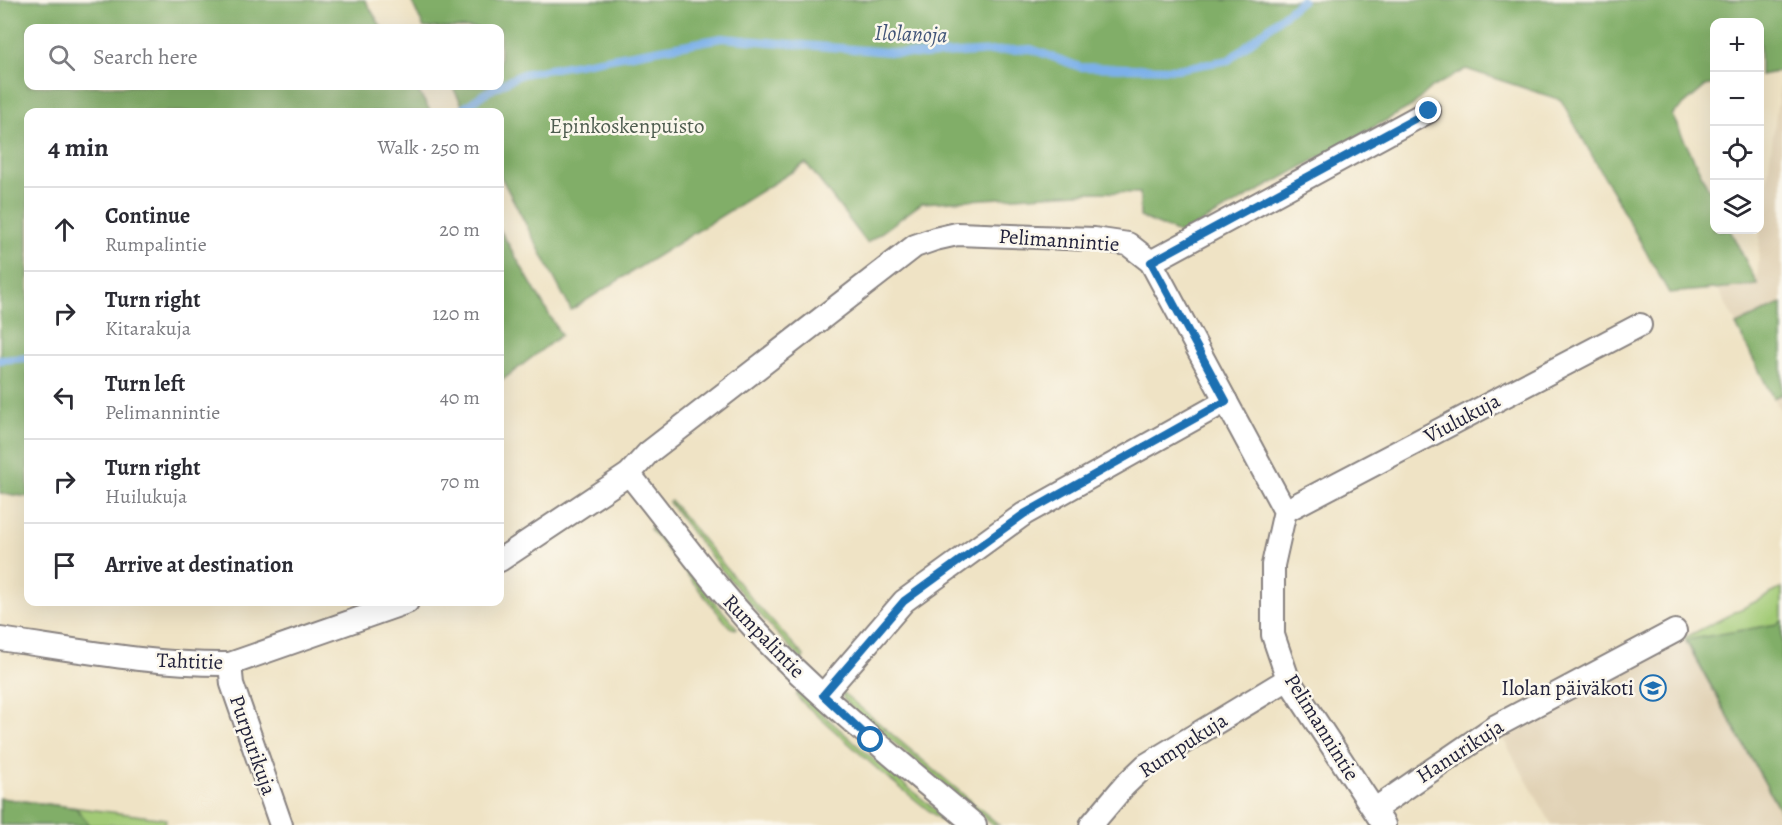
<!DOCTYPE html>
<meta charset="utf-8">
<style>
body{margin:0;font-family:Alegreya,serif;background:#f2f2f3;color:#2b2b33}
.controls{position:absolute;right:18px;top:18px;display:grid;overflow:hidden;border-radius:12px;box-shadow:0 6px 24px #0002}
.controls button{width:54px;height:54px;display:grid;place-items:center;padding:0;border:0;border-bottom:2px solid #e1e1e2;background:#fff;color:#2b2b33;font:30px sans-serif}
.stop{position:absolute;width:18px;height:18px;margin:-14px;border:4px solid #1f6fb2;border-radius:50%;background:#fff}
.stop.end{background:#1f6fb2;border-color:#fff;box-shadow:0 2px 6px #0008}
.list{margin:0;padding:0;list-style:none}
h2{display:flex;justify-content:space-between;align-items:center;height:78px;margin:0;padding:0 24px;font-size:26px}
h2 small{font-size:20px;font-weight:400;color:#7c7c81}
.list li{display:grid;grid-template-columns:39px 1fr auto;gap:18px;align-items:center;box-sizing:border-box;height:84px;padding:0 24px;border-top:2px solid #e1e1e2}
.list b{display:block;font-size:22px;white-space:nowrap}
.list p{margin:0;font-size:20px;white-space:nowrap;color:#7c7c81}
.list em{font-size:20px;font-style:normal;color:#7c7c81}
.icon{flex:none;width:33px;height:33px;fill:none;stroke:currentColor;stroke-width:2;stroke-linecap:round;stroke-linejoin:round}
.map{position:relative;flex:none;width:1782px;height:825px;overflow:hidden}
.search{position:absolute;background:#fff;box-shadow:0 6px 24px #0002;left:24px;top:24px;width:480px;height:66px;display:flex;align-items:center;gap:15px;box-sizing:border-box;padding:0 21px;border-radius:12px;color:#7c7c81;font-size:22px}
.panel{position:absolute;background:#fff;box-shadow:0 6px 24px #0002;left:24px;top:108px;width:480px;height:498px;border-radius:12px}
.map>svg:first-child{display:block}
.built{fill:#e1d2b5}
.green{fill:#a2ca76;stroke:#627658;stroke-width:1.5}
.forest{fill:#81ae67;stroke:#526851;stroke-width:1.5}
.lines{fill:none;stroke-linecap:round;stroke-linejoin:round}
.stream{stroke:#7bb0e9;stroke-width:8}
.street-casing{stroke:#888280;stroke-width:26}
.street{stroke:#fff;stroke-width:22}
.route{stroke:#1f6fb2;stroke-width:8}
.labels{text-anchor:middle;stroke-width:5;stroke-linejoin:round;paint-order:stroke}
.park-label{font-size:21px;fill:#4f5d50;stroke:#fbf7ec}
.street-label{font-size:21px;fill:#22223b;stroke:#fbf7ec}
.poi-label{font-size:21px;fill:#22223b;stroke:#fbf7ec;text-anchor:end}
.water-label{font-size:22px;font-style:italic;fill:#415478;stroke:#fbf7ec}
</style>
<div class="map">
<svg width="1782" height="825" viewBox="0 0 1782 825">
<rect width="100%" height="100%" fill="#fbf7ec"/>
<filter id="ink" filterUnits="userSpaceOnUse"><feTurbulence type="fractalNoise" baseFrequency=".0167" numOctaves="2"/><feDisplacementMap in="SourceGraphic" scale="12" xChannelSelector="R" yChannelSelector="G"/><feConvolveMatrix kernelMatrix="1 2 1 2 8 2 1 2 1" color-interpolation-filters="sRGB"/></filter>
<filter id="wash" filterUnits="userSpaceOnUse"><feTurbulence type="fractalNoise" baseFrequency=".008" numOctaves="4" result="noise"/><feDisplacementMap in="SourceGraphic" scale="24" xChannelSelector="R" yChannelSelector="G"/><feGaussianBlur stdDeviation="1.35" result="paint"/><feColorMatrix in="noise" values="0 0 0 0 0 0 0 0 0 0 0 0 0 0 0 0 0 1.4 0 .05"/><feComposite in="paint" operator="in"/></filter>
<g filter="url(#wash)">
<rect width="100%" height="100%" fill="#efe3c5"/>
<g class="built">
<path d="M1782,71V414L1718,289L1757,285L1760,230Z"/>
<path d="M1684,638L1782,814V825H1552L1503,739Z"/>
</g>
<g class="green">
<path d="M671,501L755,603L804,656L802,660C754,610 710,558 669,502Z"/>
<path d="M653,525L700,585L737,628L735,629L730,627L715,609L650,529Z"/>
<path d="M1782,588V814L1684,638Z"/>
<path d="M797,691L867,754L954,825H947L882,773L800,700L797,696Z"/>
<path d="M842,692L999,825H993L847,703L843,698Z"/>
<path d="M0,798L166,819L165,825H0Z"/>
</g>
<g class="forest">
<path d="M0,0H365L382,28H28V86H415L431,112H28V497L0,493Z"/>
<path d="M411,0H1782V71L1760,75V22H1714V84L1706,86L1672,115L1714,200V230H1730L1758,285L1669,293L1561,100L1466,69L1431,88L1412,106L1181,234L1140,217V193L1093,192L922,203L867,243L806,163L571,310L500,175V112H466L452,86H500V28H424Z"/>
<path d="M500,230L561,335L500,382Z"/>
<path d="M1782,303V394L1773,398L1736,325Z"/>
<path d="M1782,621V814L1686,640L1777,624Z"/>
<path d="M0,798L76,808L90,825H0Z"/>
</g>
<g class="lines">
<g class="stream">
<path d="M500,85L522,74L722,38L924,55L1031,49L1080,67L1177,69L1229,60L1302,0"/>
<path d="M458,112L485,93L499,86"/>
<path d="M0,360L28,358"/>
</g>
</g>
</g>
<g filter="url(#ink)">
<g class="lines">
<g class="street-casing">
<g id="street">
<path d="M1151,262L1429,111"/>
<path d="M629,474C671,526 710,581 756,630C823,702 900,761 975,825"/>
<path d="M1285,511L1640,325"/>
<path d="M500,560L629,474L648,453L915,246L935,239L957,234L1094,239L1128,244L1151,262L1285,511L1273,565V635L1288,679L1384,825"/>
<path d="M0,639C76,650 153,665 230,664L407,602"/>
<path d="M230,664L232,684L281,825"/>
<path d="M823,695L904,601L1024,514L1226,401"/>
<path d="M1375,809L1496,726L1675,631"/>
<path d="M1091,825L1125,785L1146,765L1288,679"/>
</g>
</g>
<use href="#street" class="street"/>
</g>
</g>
<g class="lines" filter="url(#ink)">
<path class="route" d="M871,740L823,695L904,601L1024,514L1226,401L1151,262L1429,111"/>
</g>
<defs>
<g id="school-ring" transform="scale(1.35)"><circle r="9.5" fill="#fbf7ec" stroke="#1f6fb2" stroke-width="1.5"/><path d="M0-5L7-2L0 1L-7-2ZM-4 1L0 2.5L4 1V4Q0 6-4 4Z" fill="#1f6fb2"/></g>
</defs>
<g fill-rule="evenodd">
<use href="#school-ring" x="1653" y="688"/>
</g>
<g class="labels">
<g class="park-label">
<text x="627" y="133">Epinkoskenpuisto</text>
</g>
<g class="street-label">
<text transform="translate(1059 240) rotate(4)" y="7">Pelimannintie</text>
<text transform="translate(1462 418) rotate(-28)" y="7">Viulukuja</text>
<text transform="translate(764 636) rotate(46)" y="7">Rumpalintie</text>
<text transform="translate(190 661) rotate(2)" y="7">Tahtitie</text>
<text transform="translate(1322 727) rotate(58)" y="7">Pelimannintie</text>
<text transform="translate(253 745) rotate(71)" y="7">Purpurikuja</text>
<text transform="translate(1183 745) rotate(-33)" y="7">Rumpukuja</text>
<text transform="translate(1460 751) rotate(-33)" y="7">Hanurikuja</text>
</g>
<g class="poi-label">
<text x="1634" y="695">Ilolan päiväkoti</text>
</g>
<g class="water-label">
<text transform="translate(911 33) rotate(2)" y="8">Ilolanoja</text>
</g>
</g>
</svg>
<div class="controls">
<button>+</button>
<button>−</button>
<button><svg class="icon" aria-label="locate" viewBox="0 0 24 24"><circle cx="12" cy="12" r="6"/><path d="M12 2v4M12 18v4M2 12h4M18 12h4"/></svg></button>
<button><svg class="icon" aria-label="layers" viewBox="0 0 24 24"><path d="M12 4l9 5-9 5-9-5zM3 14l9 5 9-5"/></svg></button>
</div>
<div class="stop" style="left:871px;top:740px"></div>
<div class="stop end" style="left:1429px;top:111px"></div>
<div class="search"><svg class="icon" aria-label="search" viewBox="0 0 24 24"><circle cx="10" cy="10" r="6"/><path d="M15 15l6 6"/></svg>Search here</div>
<section class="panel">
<h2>4 min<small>Walk · 250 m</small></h2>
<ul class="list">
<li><svg class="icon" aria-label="ahead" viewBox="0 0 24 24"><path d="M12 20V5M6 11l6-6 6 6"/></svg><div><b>Continue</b><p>Rumpalintie</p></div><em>20 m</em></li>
<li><svg class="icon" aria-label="right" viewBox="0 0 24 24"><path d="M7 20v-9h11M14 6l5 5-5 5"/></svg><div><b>Turn right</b><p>Kitarakuja</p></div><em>120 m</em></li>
<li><svg class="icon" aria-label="left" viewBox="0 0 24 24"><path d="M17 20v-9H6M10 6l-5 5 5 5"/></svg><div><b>Turn left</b><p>Pelimannintie</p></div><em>40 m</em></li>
<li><svg class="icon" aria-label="right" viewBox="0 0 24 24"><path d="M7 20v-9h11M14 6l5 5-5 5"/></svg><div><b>Turn right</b><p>Huilukuja</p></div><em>70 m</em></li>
<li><svg class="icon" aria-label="arrive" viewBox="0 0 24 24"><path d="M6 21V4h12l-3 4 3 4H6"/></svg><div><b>Arrive at destination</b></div></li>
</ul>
</section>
</div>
